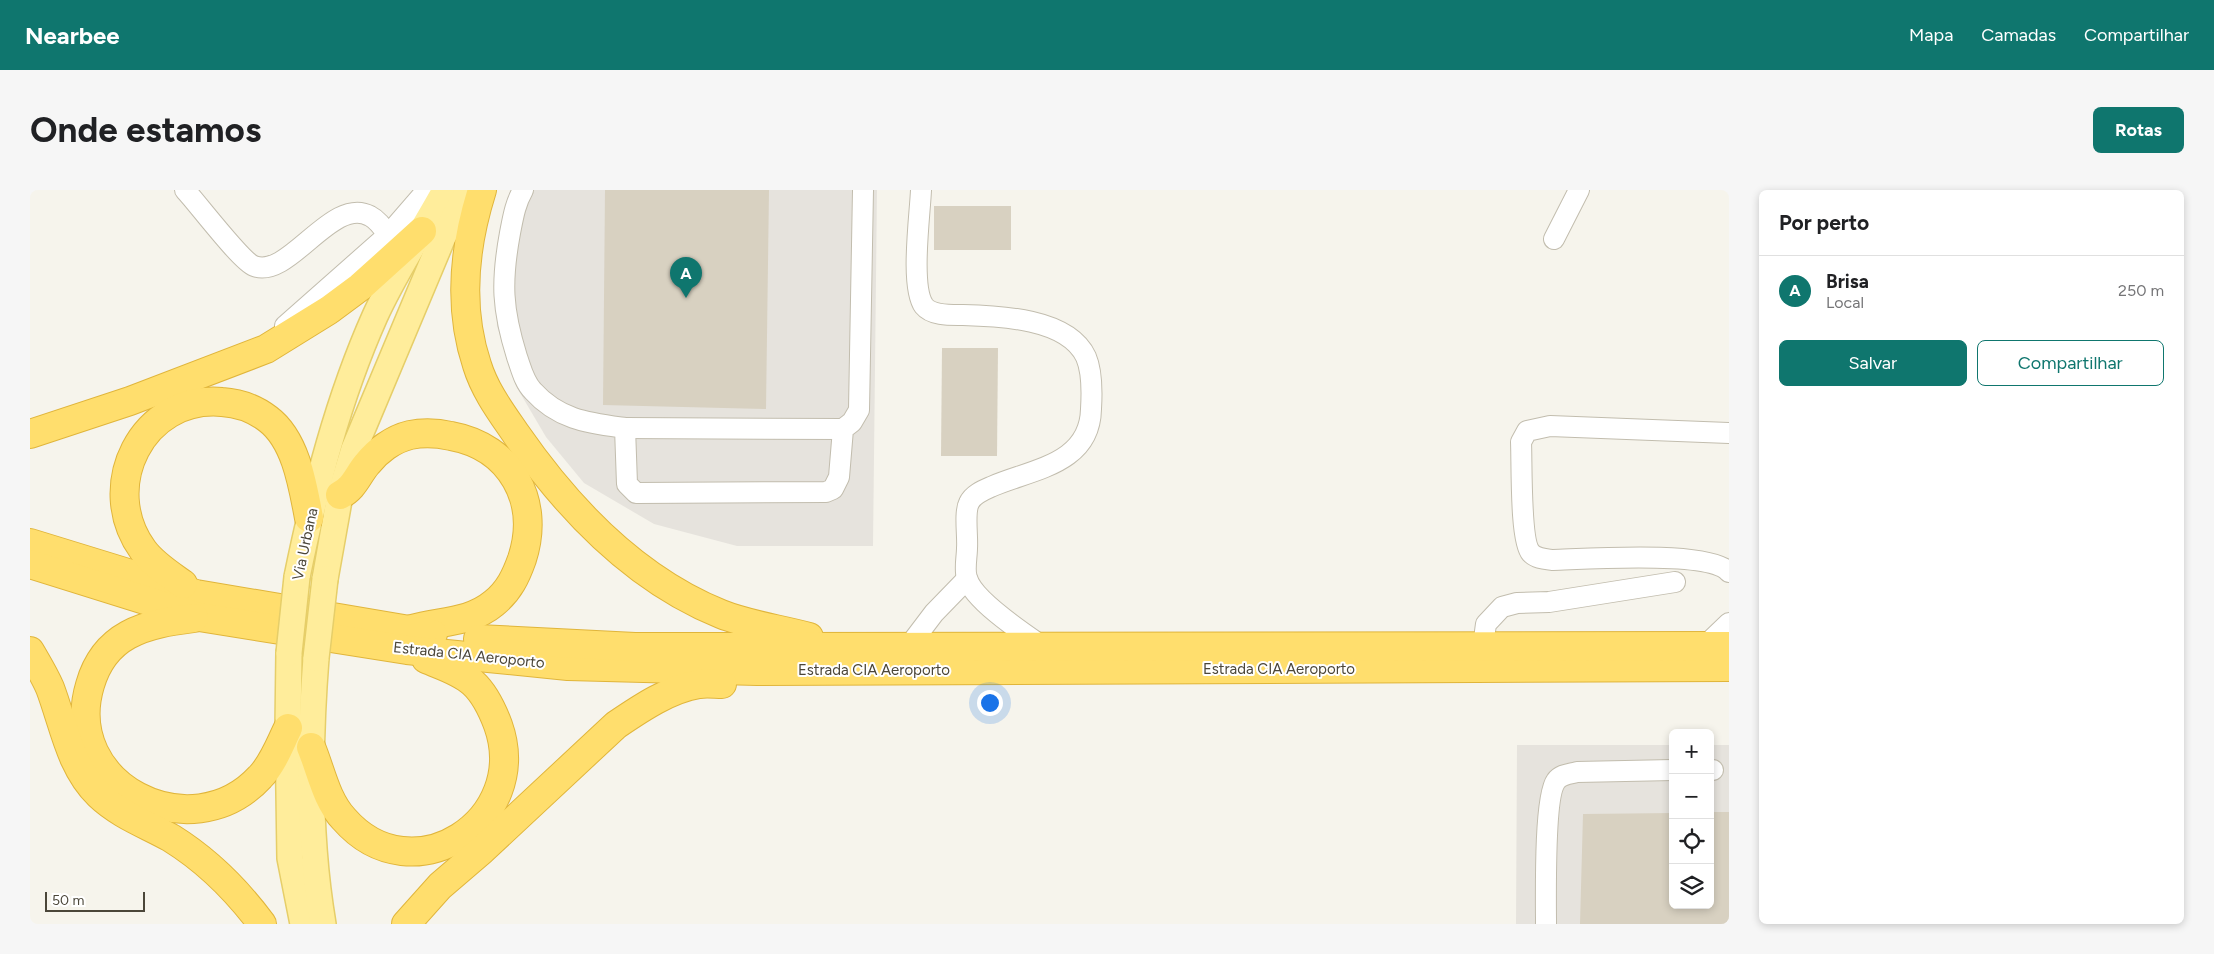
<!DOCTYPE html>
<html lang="pt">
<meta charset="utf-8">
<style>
body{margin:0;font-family:Figtree,sans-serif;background:#f6f6f6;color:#202124}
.controls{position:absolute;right:15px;bottom:15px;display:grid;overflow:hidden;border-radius:8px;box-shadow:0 2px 8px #0003}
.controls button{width:45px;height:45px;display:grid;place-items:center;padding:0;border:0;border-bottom:1px solid #e0e0e0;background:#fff;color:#202124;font:25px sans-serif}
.scale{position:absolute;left:15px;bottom:12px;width:100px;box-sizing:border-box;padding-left:5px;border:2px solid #4b4639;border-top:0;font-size:14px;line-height:18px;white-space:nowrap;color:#4b4639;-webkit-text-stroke:4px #fff;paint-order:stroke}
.you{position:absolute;left:959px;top:512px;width:18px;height:18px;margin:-12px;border:4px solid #fff;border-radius:50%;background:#1a73e8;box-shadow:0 0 0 8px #1a73e833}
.badge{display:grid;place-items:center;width:32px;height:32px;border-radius:50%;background:#0f766e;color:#fff;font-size:16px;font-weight:700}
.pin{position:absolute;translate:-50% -41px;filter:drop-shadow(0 1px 2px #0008)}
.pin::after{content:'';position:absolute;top:26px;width:18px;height:15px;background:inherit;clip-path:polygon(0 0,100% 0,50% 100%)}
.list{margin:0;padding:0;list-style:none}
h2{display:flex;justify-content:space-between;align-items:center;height:65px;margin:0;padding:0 20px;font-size:21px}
h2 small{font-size:16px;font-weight:400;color:#757577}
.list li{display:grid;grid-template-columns:32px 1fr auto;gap:15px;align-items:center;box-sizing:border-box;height:70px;padding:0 20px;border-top:1px solid #e0e0e0}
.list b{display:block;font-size:19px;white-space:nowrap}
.list p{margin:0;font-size:16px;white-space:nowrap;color:#757577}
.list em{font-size:16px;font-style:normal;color:#757577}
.actions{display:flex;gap:10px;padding:15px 20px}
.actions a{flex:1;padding:11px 0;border:1px solid #0f766e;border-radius:8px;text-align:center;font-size:18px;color:#0f766e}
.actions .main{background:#0f766e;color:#fff}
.icon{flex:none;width:28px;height:28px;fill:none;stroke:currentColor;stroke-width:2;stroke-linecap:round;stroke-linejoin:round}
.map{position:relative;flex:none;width:1699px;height:734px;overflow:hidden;border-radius:8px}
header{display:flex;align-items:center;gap:30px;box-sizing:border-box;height:70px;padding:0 25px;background:#0f766e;color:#fff}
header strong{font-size:24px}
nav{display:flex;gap:28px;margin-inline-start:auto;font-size:18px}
.intro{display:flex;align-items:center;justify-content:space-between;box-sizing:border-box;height:120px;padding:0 30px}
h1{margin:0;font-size:35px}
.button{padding:12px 22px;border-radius:8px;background:#0f766e;color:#fff;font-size:18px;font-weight:700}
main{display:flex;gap:30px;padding:0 30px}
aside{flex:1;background:#fff;border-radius:8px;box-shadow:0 2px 8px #0003}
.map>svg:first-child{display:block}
.industrial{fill:#e6e3dd}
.building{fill:#d8d1c1}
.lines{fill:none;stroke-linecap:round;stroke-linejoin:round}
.minor-casing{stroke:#c2bdae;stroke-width:22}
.major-casing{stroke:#e6ce69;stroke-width:28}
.highway-casing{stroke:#e0b53b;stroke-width:30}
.minor{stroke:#fff;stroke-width:20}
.major{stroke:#ffed9b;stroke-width:25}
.highway{stroke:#ffde6d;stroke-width:28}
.major-bridge-casing{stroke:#e6ce69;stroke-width:28;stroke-linecap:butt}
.major-bridge{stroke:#ffed9b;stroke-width:25}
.labels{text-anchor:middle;stroke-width:4;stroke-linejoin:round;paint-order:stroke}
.street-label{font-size:15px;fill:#4b4639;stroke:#fff}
</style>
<header>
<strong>Nearbee</strong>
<nav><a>Mapa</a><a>Camadas</a><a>Compartilhar</a></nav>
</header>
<div class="intro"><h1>Onde estamos</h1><a class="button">Rotas</a></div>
<main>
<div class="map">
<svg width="1699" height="734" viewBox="0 0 1699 734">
<rect width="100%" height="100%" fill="#f6f4ec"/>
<g class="industrial">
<path d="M482,0H847L843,356H707L624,334L554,293L516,247L486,196L467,136L465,74Z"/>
<path d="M1487,555H1643V715H1680V555H1699V734H1486Z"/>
</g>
<g class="building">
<path d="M575,0H739L736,219L573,215Z"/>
<rect x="904" y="16" width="77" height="44"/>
<path d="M912,158H968L967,266H911Z"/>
<path d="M1680,622H1699V734H1550L1553,624L1643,623V715H1680Z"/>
</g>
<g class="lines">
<g class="minor-casing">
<g id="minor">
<path d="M155,0C168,14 211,71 224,76C259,90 302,5 340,26C348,30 353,38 358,45L397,0"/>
<path d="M493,0C485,14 483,28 480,43C471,92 472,119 487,167C491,178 494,192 503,201C529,230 559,233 595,238L597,294L606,303L796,302L803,299L809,287L813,239L822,232L829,220L833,0"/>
<path d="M891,0C890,25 880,97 894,116C902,126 921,125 933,125C969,126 1038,128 1056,167C1062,181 1062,203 1061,219C1060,274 1003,279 963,296C954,300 943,304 939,313C934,323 938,347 937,358C937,367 934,380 937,388C943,410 993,443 1012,456"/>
<path d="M1524,49L1549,0"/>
<path d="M255,136L358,45"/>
<path d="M595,238L813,239"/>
<path d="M1699,243L1520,236L1497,241L1491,252C1492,273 1490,351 1501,363C1507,369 1516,369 1523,370C1556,369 1679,360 1699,382"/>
<path d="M879,456L904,423L937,389"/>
<path d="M1453,456L1456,434L1472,417L1487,413L1519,412L1645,392"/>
<path d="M1675,456L1699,433"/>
<path d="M1680,580H1683"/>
<path d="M1516,734C1516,709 1514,607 1526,591C1531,584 1540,584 1547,582L1643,580"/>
</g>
</g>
<g class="major-casing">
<g id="major">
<path d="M267,387C285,299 308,209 345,126C365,82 392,42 415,0"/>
<path d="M295,389L310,305L324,259L413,47L439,0"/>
<path d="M259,463L258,538L260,668L273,734"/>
<path d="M286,468C279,557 278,646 293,734"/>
</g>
</g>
<g class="highway-casing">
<g id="highway">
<path d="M452,0C434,57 428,118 447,175C455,201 471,222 486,244C538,319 604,389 691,424C718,435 750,439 779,447"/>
<path d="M0,244L100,211L236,159L299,120L330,97L392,41"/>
<path d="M310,305C324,298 327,286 337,274C347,261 363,249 380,245C394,242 408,243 421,246C481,257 511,311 492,369C486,386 479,401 464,413C440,433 411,431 382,439"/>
<path d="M0,353L166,404L403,444"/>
<path d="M0,374L169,427L377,460L538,476L727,481L1699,477"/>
<path d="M153,394C139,384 123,374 113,360C67,297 112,205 192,212C208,213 225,219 238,229C266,250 273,296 279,328"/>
<path d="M164,428C141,431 118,434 98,445C78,456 66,474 60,495C30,595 161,662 230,587C243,574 250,554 258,538"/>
<path d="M448,449L605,457L1699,456"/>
<path d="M0,461C7,473 15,486 20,498C34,535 40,577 69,605C90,625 116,634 141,648C178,671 206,699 232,734"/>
<path d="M281,557C291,581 296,610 314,629C383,708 502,630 468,535C462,519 455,504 443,493C430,481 412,476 396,469"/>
<path d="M376,734L410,696L452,660L586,535C611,518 639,499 669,494C677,493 685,494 692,494"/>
</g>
</g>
<use href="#minor" class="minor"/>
<use href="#major" class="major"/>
<use href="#highway" class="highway"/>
<g class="major-bridge-casing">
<g id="major-bridge">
<path d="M259,463L267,387"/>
<path d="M286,468L295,389"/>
</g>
</g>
<use href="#major-bridge" class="major-bridge"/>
</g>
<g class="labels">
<g class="street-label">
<text transform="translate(275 354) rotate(-78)" y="5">Via Urbana</text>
<text transform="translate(439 465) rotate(6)" y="5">Estrada CIA Aeroporto</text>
<text x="1249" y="484">Estrada CIA Aeroporto</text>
<text x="844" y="485">Estrada CIA Aeroporto</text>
</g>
</g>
</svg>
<div class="controls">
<button>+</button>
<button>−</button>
<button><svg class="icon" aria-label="locate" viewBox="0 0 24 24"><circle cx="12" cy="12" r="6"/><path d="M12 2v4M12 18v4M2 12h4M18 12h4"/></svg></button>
<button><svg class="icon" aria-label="layers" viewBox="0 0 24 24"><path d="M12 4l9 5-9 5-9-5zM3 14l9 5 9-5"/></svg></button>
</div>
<div class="scale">50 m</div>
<div class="you"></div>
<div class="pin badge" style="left:656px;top:108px">A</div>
</div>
<aside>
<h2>Por perto<small></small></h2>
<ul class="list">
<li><span class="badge">A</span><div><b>Brisa</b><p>Local</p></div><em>250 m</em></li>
</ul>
<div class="actions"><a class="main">Salvar</a><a>Compartilhar</a></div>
</aside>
</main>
